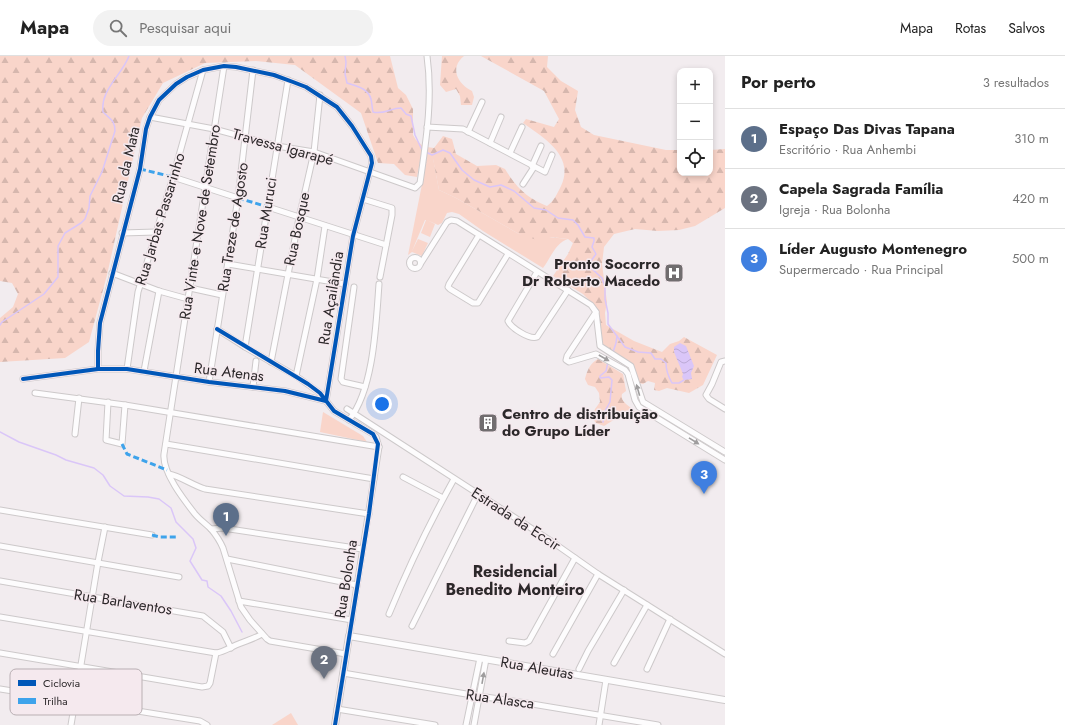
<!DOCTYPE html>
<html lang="pt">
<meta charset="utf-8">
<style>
body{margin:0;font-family:Jost,sans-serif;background:#f2f2f2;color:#222}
.controls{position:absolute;right:12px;top:12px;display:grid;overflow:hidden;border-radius:8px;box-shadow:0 2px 6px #0003}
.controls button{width:36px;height:36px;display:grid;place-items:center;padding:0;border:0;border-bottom:1px solid #e0e0e0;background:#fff;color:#222;font:20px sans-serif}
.you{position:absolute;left:382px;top:348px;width:14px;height:14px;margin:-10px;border:3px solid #fff;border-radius:50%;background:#1a73e8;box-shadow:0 0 0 6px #1a73e833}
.badge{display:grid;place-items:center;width:26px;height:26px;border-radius:50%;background:#716d6f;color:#fff;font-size:13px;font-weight:700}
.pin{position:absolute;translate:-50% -33px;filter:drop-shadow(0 1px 2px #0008)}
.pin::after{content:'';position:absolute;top:21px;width:14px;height:12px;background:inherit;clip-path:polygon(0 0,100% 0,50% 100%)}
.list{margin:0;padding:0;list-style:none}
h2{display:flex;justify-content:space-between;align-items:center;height:52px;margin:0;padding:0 16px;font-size:17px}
h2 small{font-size:13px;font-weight:400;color:#767676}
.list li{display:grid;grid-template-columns:26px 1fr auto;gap:12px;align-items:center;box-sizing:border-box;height:60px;padding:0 16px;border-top:1px solid #e0e0e0}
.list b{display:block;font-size:15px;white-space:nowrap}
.list p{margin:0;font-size:13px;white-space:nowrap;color:#767676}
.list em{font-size:13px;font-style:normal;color:#767676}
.icon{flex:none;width:22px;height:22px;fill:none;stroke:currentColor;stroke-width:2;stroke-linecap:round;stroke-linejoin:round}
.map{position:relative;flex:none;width:725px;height:669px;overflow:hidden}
header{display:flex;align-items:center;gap:24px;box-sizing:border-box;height:56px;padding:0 20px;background:#fff;border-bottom:1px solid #e0e0e0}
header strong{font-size:19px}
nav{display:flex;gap:22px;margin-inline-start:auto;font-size:14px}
.search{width:280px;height:36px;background:#f2f2f2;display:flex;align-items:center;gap:10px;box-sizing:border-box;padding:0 14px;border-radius:22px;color:#767676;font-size:15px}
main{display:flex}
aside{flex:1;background:#fff}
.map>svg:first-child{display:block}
.green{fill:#f9d5ca}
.forest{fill:url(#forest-firs)}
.water{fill:url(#water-waves)}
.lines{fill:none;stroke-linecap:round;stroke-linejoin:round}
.stream{stroke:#dac6f8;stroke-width:1.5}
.minor-casing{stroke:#cdc9ca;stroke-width:7}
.tertiary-casing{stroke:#cdc9ca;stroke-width:8}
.minor{stroke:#fdfcfd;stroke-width:5}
.tertiary{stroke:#fdfcfd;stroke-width:6}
.quiet{stroke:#3ea3eb;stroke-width:3;stroke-dasharray:6 3;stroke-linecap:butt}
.cycleway-casing{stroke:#f5e9ee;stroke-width:6}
.cycleway{stroke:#0057b8;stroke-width:4}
.oneway{fill:#9f9d9e}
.labels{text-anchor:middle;stroke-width:3;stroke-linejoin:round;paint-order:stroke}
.street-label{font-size:15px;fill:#2c282a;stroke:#f5e9ee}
.poi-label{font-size:15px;font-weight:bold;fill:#2c282a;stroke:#f5e9ee;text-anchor:end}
.neighbourhood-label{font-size:16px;font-weight:bold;fill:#2c282a;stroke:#f5e9ee}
.key{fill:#f5e9ee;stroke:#b9afb3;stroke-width:1}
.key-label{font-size:11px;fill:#2c282a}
</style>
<header>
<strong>Mapa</strong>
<div class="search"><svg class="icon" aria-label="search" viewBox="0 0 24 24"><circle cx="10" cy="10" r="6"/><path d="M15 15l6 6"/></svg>Pesquisar aqui</div>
<nav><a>Mapa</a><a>Rotas</a><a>Salvos</a></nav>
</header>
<main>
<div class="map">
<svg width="725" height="669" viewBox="0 0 725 669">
<defs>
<pattern id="forest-firs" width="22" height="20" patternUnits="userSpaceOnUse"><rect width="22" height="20" fill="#f9d5ca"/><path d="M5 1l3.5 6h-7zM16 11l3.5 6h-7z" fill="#d6b7ae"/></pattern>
<pattern id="water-waves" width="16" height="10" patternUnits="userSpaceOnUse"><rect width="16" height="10" fill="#dac6f8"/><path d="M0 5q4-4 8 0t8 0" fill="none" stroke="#bbaad5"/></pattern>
</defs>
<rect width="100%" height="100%" fill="#f2ecef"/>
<g class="green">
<path d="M433,102L439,134L456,142L519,178L568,183C556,186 550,203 543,212L483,175L459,158L452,156L447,157L442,167L438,169L427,164L435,168L430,181L421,177L426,164H425L412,195L418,183L428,187L422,200L412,196L408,199L426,108Z"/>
<path d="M323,356L363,380L367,386L320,376Z"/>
<path d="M291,657L298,669H272Z"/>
</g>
<g class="forest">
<path d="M0,0H390L398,32L406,39L413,53V79L416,84L423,90L417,121L405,119L394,108L378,107L361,57L295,9L256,5L205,7L163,27L142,62L107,219L89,286L65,302L0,306V262L13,251L18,238L12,227L0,225Z"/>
<path d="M442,0H464C449,12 458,28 472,35L474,41L472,49H461L460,40L456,33L446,36L440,29Z"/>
<path d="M481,0H548L547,11L561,25L578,35L575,54L581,71L594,79L666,94H680V117H710V94L725,93V152L695,170L679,174L658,175L635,173L614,178L604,191L602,208L607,246L605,257L606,269L634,285L662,296L670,288L679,285L684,281L717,299L703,329L689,337L667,332L659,335L654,334L655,327L648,325L643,328L639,327L635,313L603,290L596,251L583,238L553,220L568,198L573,187L568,183L551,181L540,185L519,178L456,142L439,134L433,103L426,108L427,91L434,92L443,80L452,83L456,98L477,110L496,109L505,113C517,132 526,141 547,150C554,145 557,138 561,130C575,100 544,82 523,67L526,63L554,71L559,63L544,35Z"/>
<path d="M598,303L623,318L626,335L622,338C620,347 631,350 636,357L635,361C615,359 620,361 604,370L596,367L592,362L595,353L600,346L599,337L595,331L588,329L585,323C587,315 590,307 598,303Z"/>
</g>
<path class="water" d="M680,287L686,290L694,310L691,317L692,323L684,324L682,321L683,318L674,296V291Z"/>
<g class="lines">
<g class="stream">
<path d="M345,0L346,6L345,18L347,27C356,30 368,32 371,43C372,47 372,52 373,56C383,59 391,52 401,52L406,58L411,60L415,79L422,94"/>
<path d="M426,96L432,99L443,94L450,97L462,114L474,124L490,131L501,129L514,135L534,152L546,154L558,162L573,164L578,169L585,181L594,182V185L592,191L596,198L591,205V212L602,222L605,231V243L608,257V268L625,291L638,296L651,297L655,303H661L666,307C666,315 668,320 672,327H679L684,324"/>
<path d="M0,269L2,266L44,238L58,221V190L65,177L81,167L85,163L89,152L90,140L102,116L115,75C115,64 110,63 103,56C100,34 122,19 129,0"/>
<path d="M613,296L616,287L617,280"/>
<path d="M603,366L605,355L610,346L612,324L609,321L600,322V320L606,315L608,306"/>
<path d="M0,376L19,386L56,399L66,404L94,412L103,419L110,430L124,440L148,441L159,443L171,452L176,466L193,483L196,492L190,505L202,524L207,525L208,531L221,540L231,555L242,576"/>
</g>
<g class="minor-casing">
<g id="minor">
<path d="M224,10L164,398C162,416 184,444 195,458C200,464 206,468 211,473C216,479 220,485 223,492L241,551L250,564L267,583L270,585L346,598"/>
<path d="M150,61L214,73L277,90L314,96L415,132L420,127C426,85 433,43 427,0"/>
<path d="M427,71L463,73L545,116L552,99"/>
<path d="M468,76L482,46"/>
<path d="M490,87L501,61"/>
<path d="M510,97L522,71"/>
<path d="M532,110L541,90"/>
<path d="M173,121L238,142"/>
<path d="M523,128L534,111"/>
<path d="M363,143L392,152V159L380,221"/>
<path d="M268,151L386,189"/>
<path d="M122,177L156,176"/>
<path d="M479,179L449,228L448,231L450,233L473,247H478L508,198"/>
<circle cx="415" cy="207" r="5.5"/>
<path d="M421,207L447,166L451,164L457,165L591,249L596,256L600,290L631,310L643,346L725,396"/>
<path d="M228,208L345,228"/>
<path d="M537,216L508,265C511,272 530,284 537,281L568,234"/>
<path d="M112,217L159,235L188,243"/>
<path d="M354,231L341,323L343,326L365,331"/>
<path d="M190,232L222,239"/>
<path d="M596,256L567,300L566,304L569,306L596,298L625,314L628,318L635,344L639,351L725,404"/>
<path d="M217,273L245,291L296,320L320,337L334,355L373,378L376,381L379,391L349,580"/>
<path d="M245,291L288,24"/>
<path d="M725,305L721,306L712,328L706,339L709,343L725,353"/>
<path d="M271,306L299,162L314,96L320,39"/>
<path d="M127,313L138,236L173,121L203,14"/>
<path d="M144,315L159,235"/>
<path d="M296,320L317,223L325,170"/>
<path d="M23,323L98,313H127L209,326L285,335L326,345L353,180L372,107L371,100L352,70L337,51L306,31L293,26L274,19L236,11L224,10L203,14L187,21L176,28L159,44L150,61L146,73L140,113L100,267L98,295V313"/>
<path d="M209,326L238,142L253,14"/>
<path d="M253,331L256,305"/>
<path d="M35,337L125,349L379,391"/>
<path d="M108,346L106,384L122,388L125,349"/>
<path d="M347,353L551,485L598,518L725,598"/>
<path d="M349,364C374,333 376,268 379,228"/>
<path d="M75,378L79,342"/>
<path d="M166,388L374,423"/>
<path d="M169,418C180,420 192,429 205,433L369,458"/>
<path d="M403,421L443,442"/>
<path d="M0,454L152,479"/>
<path d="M211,473L223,472L362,493"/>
<path d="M0,490L179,521"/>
<path d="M227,503L357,529"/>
<path d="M0,525L203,560L223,576L231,592"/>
<path d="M239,545L352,564"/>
<path d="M389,558C408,512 430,466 454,423"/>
<path d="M0,561L216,597"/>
<path d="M412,570L478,438"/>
<path d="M509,585L525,587L529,585L575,502"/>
<path d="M0,597L202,631L208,630L210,627L216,597C224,596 229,592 236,589C245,585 254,583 262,578"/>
<path d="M553,598L598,518"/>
<path d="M614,607L647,549"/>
<path d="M579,613L588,595L624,534"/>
<path d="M647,613L670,563"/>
<path d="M343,617L472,639L526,647L658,669"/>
<path d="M0,633L200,665L207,669"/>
<path d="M337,653L435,669"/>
<path d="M71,669L98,506L105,471"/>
<path d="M466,669L480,602"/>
<path d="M474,669L486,603"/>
<path d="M599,669L606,624"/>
</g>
</g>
<g class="tertiary-casing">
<path id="tertiary" d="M335,669L349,580L725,644"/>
</g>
<use href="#minor" class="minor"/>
<use href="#tertiary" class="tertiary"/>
<g class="quiet">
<path d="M140,113L173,121"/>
<path d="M238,142L268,151"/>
<path d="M122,388L127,398L167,414"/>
<path d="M152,479L160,481H178"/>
</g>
<g class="cycleway-casing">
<g id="cycleway">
<path d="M217,273L308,328L320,337L334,355L373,378L378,388L369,458L335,669"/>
<path d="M23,323L98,313H127L209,326L285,335L326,345L353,180L372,107L371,100L352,70L337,51L306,31L293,26L274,19L236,11L224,10L203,14L187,21L176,28L159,44L150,61L146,73L140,113L100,267L98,295V313"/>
</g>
</g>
<use href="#cycleway" class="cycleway"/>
</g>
<defs><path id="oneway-solid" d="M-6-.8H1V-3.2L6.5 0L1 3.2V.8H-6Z"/></defs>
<g class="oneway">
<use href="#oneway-solid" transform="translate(604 302) rotate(30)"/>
<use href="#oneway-solid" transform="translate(638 334) rotate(-106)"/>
<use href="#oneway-solid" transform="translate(694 385) rotate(32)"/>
<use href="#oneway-solid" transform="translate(483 622) rotate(-80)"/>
</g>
<defs>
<g id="hospital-square" transform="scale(1)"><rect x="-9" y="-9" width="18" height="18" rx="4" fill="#716d6f" stroke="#f5e9ee"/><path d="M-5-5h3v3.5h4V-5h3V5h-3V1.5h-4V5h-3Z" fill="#fff"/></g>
<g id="building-square" transform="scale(1)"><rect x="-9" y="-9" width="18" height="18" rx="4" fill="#716d6f" stroke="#f5e9ee"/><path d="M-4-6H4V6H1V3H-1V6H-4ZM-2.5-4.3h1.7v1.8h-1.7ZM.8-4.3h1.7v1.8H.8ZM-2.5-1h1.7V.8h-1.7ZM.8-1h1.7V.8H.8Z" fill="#fff"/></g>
</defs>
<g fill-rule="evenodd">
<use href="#hospital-square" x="674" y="217"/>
<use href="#building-square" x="488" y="367"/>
</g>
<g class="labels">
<g class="street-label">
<text transform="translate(283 91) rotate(15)" y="5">Travessa Igarapé</text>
<text transform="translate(126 109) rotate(-77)" y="5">Rua da Mata</text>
<text transform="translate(266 157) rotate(-81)" y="5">Rua Muruci</text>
<text transform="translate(160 163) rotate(-73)" y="5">Rua Jarbas Passarinho</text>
<text transform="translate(200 166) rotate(-81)" y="5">Rua Vinte e Nove de Setembro</text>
<text transform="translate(233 171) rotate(-81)" y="5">Rua Treze de Agosto</text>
<text transform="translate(297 173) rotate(-78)" y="5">Rua Bosque</text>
<text transform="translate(331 242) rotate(-81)" y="5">Rua Açailândia</text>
<text transform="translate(229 316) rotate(7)" y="5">Rua Atenas</text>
<text transform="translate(516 463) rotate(33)" y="5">Estrada da Eccir</text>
<text transform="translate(346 523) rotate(-81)" y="5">Rua Bolonha</text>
<text transform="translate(123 546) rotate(9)" y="5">Rua Barlaventos</text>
<text transform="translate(537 612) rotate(10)" y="5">Rua Aleutas</text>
<text transform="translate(500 643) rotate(8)" y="5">Rua Alasca</text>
</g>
<g class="poi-label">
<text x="660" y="213">Pronto Socorro<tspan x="660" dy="17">Dr Roberto Macedo</tspan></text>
<text x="502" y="363" text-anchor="start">Centro de distribuição<tspan x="502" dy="17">do Grupo Líder</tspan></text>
</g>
<g class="neighbourhood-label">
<text x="515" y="521">Residencial<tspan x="515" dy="18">Benedito Monteiro</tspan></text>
</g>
</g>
<rect x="10" y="613" width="132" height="46" rx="6" class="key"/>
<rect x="18" y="624" width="18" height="6" fill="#0057b8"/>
<rect x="18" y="642" width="18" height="6" fill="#3ea3eb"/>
<g class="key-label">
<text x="43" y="631">Ciclovia</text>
<text x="43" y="649">Trilha</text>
</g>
</svg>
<div class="controls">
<button>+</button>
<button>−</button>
<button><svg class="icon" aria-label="locate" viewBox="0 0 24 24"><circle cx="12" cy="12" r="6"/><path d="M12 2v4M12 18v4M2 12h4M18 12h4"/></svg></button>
</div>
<div class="you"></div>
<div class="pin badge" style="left:226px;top:480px;background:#5c6f8a">1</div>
<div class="pin badge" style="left:324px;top:623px;background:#6b7280">2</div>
<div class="pin badge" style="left:704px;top:438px;background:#3f7fe0">3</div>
</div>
<aside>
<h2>Por perto<small>3 resultados</small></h2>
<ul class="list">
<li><span class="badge" style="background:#5c6f8a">1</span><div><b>Espaço Das Divas Tapana</b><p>Escritório · Rua Anhembi</p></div><em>310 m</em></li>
<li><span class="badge" style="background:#6b7280">2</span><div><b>Capela Sagrada Família</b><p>Igreja · Rua Bolonha</p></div><em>420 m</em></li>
<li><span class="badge" style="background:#3f7fe0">3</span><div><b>Líder Augusto Montenegro</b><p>Supermercado · Rua Principal</p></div><em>500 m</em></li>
</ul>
</aside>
</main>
